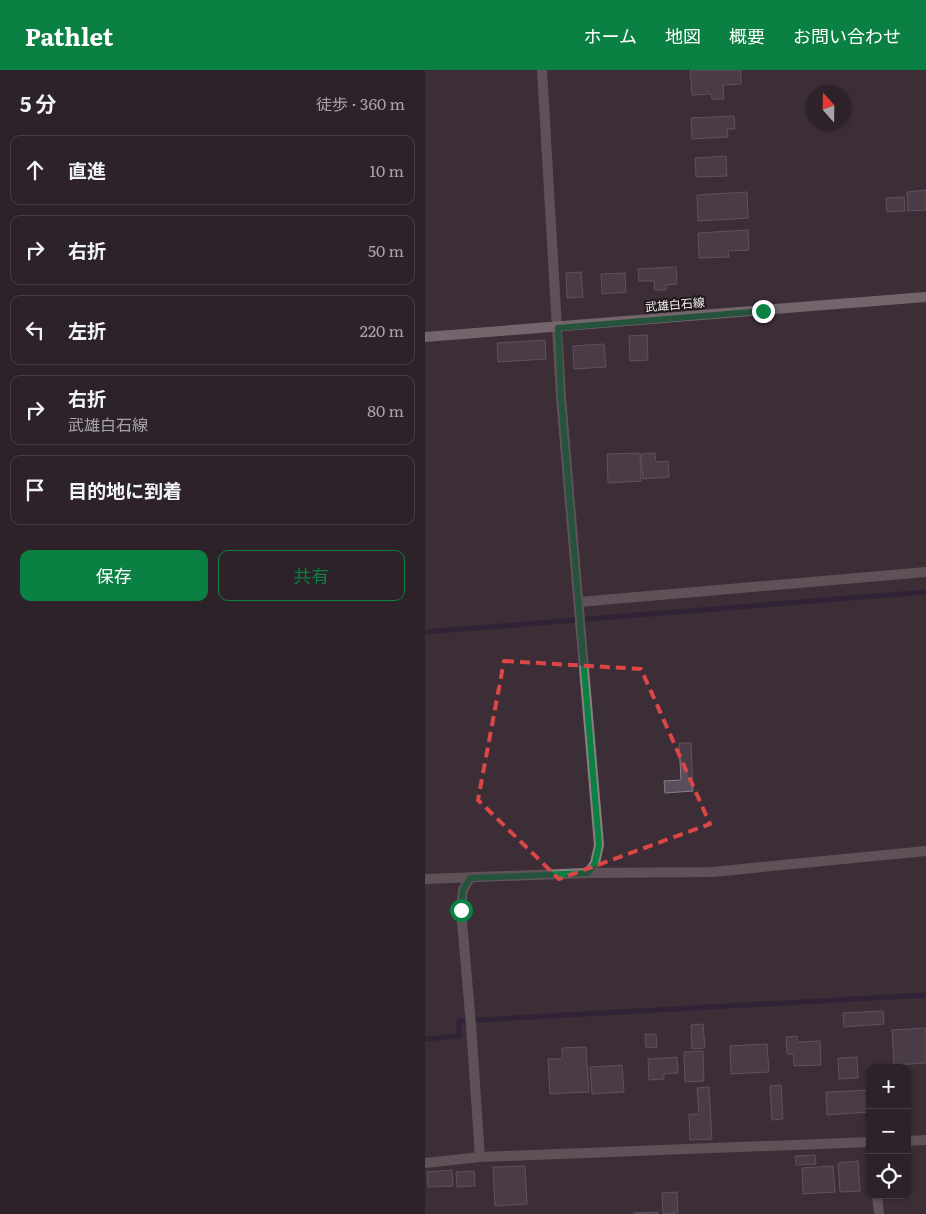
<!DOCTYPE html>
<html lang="ja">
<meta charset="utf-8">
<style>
body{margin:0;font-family:Literata,"Noto Sans JP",serif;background:#392f35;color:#f1f3f6}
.controls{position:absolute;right:15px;bottom:15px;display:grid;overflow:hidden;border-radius:10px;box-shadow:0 1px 4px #0004}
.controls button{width:45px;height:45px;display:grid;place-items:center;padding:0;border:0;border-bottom:1px solid #483f46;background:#2d2229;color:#f1f3f6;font:25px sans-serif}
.compass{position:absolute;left:381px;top:15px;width:45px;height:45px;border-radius:50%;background:#2d2229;box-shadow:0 1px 4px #0004;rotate:340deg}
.stop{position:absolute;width:15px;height:15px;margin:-11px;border:4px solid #0b8043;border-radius:50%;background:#fff}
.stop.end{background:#0b8043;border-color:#fff;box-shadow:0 1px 5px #0008}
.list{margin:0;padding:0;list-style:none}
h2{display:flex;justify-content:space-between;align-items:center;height:65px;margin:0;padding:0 20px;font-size:21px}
h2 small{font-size:16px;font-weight:400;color:#a7a4a8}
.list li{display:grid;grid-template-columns:32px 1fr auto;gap:15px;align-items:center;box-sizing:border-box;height:70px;margin:0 10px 10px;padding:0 10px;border:1px solid #483f46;border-radius:10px}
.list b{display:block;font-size:19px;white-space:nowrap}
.list p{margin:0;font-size:16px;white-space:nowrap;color:#a7a4a8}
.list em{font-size:16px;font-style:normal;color:#a7a4a8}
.actions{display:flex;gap:10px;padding:15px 20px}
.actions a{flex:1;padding:11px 0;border:1px solid #0b8043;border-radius:10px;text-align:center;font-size:18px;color:#0b8043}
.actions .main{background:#0b8043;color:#fff}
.icon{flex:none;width:28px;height:28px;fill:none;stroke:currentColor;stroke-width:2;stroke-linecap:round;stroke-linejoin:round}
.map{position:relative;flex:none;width:501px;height:1144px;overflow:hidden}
header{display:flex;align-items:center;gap:30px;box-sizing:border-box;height:70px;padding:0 25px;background:#0b8043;color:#fff}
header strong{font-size:24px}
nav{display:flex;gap:28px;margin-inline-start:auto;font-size:18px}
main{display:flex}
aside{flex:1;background:#2d2229}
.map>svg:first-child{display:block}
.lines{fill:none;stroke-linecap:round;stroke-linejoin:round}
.stream{stroke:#221439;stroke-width:5}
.building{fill:#594e5b;stroke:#897e8b}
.street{stroke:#877f80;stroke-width:10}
.secondary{stroke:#b7a9ac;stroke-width:10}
.route{stroke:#0b8043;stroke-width:6}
.marked{fill:none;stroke:#db4646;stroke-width:4;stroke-dasharray:10 6;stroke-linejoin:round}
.labels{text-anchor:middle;stroke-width:4;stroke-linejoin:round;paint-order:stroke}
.street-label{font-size:12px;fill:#f7eef3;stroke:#1f191c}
</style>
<header>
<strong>Pathlet</strong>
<nav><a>ホーム</a><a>地図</a><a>概要</a><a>お問い合わせ</a></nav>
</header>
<main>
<aside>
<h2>5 分<small>徒歩 · 360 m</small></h2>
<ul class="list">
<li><svg class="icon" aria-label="ahead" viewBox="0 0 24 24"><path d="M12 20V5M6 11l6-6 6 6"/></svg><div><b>直進</b></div><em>10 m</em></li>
<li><svg class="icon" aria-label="right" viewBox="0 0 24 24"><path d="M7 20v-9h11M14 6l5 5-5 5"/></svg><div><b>右折</b></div><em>50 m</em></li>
<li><svg class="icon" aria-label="left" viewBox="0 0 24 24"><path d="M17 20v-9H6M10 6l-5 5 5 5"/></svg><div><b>左折</b></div><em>220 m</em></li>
<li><svg class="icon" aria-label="right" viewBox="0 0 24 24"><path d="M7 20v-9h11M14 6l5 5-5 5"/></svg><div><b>右折</b><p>武雄白石線</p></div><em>80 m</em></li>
<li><svg class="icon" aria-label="arrive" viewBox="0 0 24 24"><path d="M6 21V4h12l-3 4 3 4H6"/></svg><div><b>目的地に到着</b></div></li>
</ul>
<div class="actions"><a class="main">保存</a><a>共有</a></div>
</aside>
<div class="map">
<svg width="501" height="1144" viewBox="0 0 501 1144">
<rect width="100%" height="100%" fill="#3c2e37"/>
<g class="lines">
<g class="stream">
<path d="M0,562L501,522"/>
<path d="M0,969L34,966V951L501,925"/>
</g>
</g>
<g class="building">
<path d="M265,0H316V14L298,15L299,29H287L286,24L267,25Z"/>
<path d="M309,46L310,59H302L303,67L267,69L266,48Z"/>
<path d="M301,86L302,106L271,107L270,88Z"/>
<path d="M501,120V140L483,141L482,122Z"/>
<path d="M322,122L323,148L273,151L272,125Z"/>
<path d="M479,127L480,141L462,142L461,128Z"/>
<path d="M323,160L324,180L303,181L304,187L274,188L273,163Z"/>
<path d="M251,197L252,214L241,215V220H230L229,211H214L213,199Z"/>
<path d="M156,202L158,227L142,228L141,203Z"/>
<path d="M200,203L201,222L177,224L176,204Z"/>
<path d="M222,265L223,290L205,291L204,266Z"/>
<path d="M120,270L121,289L73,292L72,273Z"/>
<path d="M179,274L181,297L149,299L148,276Z"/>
<path d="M215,383L216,411L183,413L182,384Z"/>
<path d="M230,383L231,392L243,391L244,407L218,409L216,384Z"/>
<path d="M254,673H266L268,721L240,723L239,711L256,710Z"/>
<path d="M458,941L459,954L419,957L418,943Z"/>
<path d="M278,954L280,978L267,979L266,955Z"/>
<path d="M501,958V993L469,995L467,960Z"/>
<path d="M220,964H231L232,977L221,978Z"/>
<path d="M372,966V972L395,971L396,995L369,996L368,984H362L361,967Z"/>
<path d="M342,974L344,1002L306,1004L305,976Z"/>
<path d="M161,977L164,1022L125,1024L123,989H137V978Z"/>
<path d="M278,981L279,1011L260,1012L259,982Z"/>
<path d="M252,987L253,1003L239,1004V1009L224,1010L223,989Z"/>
<path d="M432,987L433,1008L414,1009L413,988Z"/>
<path d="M197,995L199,1022L167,1024L165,997Z"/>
<path d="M356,1015L358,1049L347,1050L345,1016Z"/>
<path d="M284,1017L287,1069L265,1070L264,1044H274L272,1018Z"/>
<path d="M445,1020V1042L402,1045L401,1022Z"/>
<path d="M390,1085L391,1094L371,1095L370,1086Z"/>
<path d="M433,1091L435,1121L415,1122L413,1093Z"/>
<path d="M100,1096L102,1134L70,1136L68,1097Z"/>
<path d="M408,1096L410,1122L378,1124L377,1098Z"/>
<path d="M27,1100L28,1116L3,1117L2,1102Z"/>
<path d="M49,1101L50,1116L32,1117L31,1102Z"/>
<path d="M252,1122L253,1143L238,1144L237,1123Z"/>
<path d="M233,1142V1144H209V1143Z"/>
</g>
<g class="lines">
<g class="street">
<path d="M117,0L136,327L174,775L170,793L163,803"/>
<path d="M154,532L501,502"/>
<path d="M45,808L38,820L36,840L46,955L55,1087"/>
<path d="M0,809L163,803L287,802L501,781"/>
<path d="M482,1071L501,1070"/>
<path d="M0,1093L55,1087L445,1072"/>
<path d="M452,1125L454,1144"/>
</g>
<path class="secondary" d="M0,267L501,227"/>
</g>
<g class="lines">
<path class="route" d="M36,840L38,820L45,808L163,803L170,793L174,775L136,327L133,258L338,241"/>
</g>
<path d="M0 0H501V1144H0ZM79,591L216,599L285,754L134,809L53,730Z" fill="#3c2e37" fill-opacity=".55" fill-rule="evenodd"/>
<path class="marked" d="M79,591L216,599L285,754L134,809L53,730Z"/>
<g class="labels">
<g class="street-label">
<text transform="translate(250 235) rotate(-5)" y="4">武雄白石線</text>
</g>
</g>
</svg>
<div class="controls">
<button>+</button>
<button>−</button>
<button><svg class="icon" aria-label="locate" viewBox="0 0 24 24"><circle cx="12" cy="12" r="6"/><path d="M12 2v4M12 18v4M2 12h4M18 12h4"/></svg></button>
</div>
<svg class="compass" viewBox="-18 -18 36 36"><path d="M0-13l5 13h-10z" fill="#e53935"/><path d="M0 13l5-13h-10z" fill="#a7a4a8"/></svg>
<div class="stop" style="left:36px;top:840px"></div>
<div class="stop end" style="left:338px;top:241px"></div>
</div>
</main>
